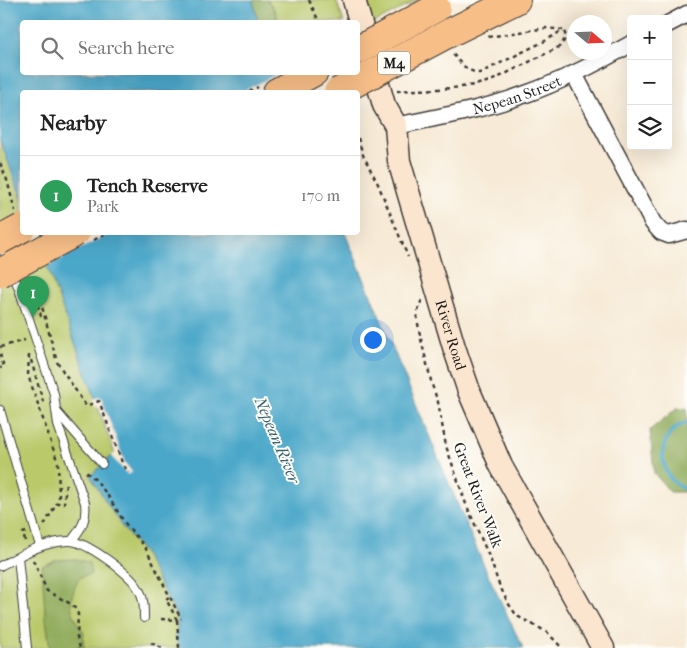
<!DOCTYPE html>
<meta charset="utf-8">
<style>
body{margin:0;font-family:"IM FELL French Canon",serif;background:#f6f6f6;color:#222}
.controls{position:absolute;right:15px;top:15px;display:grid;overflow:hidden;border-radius:5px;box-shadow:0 5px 20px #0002}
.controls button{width:45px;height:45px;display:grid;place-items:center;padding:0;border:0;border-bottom:1px solid #e0e0e0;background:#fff;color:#222;font:25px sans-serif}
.compass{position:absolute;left:567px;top:15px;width:45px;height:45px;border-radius:50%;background:#fff;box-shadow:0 5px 20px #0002;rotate:109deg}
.you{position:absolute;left:372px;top:339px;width:18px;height:18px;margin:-12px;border:4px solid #fff;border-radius:50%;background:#1a73e8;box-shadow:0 0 0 8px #1a73e833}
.badge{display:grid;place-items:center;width:32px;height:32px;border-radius:50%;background:#b45309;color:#fff;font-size:16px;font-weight:700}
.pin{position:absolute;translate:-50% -41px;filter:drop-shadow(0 1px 2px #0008)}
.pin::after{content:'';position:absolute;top:26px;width:18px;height:15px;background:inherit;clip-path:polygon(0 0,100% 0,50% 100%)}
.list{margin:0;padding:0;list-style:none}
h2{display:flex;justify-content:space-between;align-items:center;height:65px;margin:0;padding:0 20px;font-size:21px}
h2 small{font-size:16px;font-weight:400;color:#767676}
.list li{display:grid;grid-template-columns:32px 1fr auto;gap:15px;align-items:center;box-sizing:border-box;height:80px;padding:0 20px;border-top:1px solid #e0e0e0}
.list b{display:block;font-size:19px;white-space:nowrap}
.list p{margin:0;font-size:16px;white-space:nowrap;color:#767676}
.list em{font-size:16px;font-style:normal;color:#767676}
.icon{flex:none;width:28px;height:28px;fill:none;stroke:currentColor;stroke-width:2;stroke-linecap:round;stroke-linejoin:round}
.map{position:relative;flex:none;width:687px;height:648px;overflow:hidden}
.search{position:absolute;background:#fff;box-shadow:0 5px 20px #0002;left:20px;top:20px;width:340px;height:55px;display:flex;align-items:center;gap:12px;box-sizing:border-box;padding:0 18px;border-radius:5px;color:#767676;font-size:19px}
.panel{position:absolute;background:#fff;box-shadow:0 5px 20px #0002;left:20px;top:90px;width:340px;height:145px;border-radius:5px}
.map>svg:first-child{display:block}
.green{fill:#bac96b;stroke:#6b7244}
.forest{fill:#93ad5f;stroke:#58643e}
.water{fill:#4ba7c9;stroke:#346272}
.pier{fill:#f7ead6}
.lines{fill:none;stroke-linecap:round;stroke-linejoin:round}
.stream{stroke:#4ba7c9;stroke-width:4}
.lane-casing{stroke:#3d3b38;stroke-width:10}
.street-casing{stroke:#3d3b38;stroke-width:19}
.secondary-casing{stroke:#3d3b38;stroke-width:25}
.highway-casing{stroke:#3d3b38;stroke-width:30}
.path{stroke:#3d3b38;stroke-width:2.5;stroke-dasharray:4 4;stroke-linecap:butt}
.lane{stroke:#fff;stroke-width:8}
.street{stroke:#fff;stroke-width:16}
.secondary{stroke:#fce5cf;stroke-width:22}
.highway{stroke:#f7be88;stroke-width:28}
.highway-bridge-casing{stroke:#3d3b38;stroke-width:30;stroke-linecap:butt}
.path-bridge{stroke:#3d3b38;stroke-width:2.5;stroke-dasharray:4 4;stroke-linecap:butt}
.highway-bridge{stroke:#f7be88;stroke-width:28}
.labels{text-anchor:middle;stroke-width:4;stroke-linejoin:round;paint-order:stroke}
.shield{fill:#fdfcf7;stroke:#605f5e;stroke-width:1}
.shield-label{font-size:14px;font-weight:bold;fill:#1c1c1c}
.street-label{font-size:15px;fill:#1c1c1c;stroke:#fdfcf7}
.water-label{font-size:16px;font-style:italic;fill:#346272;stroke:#fdfcf7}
</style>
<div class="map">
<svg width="687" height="648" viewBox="0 0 687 648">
<rect width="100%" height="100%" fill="#fdfcf7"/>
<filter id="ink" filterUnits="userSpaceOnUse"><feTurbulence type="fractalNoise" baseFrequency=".02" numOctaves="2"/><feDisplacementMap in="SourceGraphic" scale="10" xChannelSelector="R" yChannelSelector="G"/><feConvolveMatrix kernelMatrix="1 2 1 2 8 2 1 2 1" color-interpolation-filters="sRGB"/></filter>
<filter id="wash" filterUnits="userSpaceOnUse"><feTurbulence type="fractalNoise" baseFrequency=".0096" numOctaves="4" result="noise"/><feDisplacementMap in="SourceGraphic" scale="20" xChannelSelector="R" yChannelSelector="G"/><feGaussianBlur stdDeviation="1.12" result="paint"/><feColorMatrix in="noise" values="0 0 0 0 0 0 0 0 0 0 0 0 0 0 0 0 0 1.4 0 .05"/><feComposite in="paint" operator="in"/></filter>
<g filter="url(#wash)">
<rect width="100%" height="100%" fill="#f7ead6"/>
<g class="green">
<path d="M267,0H336L344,22H279L273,7Z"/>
<path d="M363,0H418L370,25Z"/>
<path d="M0,140L22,199V232L35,233L115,454L120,524L143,552L178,619L176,639L180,648H0Z"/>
</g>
<g class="forest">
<path d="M253,0H267L273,7L279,22H258Z"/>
<path d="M677,408H687V492H670L654,473L650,430Z"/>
<path d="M76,559L89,563L91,574L79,578C67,604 69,609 84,633L83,639L84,648H50L45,612L42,566L56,560Z"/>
</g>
<g class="water">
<path d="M0,0H253L258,22H22V72L276,73L285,92H22V199L0,140Z"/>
<path d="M35,233H345L465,522L490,579L523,648H180L176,639L178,619L143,552L120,524L90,476L115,453Z"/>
</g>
<g class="pier">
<path d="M279,73L287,92H242Z"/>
<path d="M33,232L111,233L45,267Z"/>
<path d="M101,397L125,463L132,472L128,475L111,456L115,453L98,406L95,407L93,399Z"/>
</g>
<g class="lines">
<path class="stream" d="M687,423C654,430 656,482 687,489"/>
</g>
</g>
<g filter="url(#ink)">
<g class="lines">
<g class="lane-casing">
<g id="lane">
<path d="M1,243L19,289L54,394L58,425L85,503C87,519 82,528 72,540"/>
<path d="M0,410L40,546"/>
<path d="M56,411L102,464"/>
<path d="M18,557L27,648"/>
<path d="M0,566C21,555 45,541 69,541C86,541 130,574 138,588C144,597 144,607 144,618"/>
</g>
</g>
<g class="street-casing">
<g id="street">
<path d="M668,24L687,14"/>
<path d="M574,74L653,223L661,232L669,235L687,230"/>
<path id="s1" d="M396,126C438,117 482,110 523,95C561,82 596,63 631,44"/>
</g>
</g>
<g class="secondary-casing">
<g id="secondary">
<path id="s2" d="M354,0L384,105L396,126L399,161L454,347L469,391L484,426L501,466L603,648"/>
</g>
</g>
<g class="highway-casing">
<g id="highway">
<path d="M449,33L516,0"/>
<path d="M277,92L314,72"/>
</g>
</g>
<g class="path">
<path d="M309,0L319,22"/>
<path d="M488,37L546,28L563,30"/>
<path d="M453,54C460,63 467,72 480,73L545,41L563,30"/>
<path d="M397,91C428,89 464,90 493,80L559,47C564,42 568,36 563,30"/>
<path d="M249,92L258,87"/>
<path d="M358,138L363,155L378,184L408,257"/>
<path d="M0,163L7,180L15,211"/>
<path d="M34,277L57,362L86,406L99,401L123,465L129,472"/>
<path d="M28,284L31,285L41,316L44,314"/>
<path d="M422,300L419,306L417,318L420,335L432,385L438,402L446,446L466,504L491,561L498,582L508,603L517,616L547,632L562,648"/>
<path d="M0,347L25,340"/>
<path d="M0,354L4,367L0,368"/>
<path d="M29,355L28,375L58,463L59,497L57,503"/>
<path d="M31,360L44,405"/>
<path d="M86,472L97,481L108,496L125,523L145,547L181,619"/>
<path d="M44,525L57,503L64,504L66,482"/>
<path d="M25,541L23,533L26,532"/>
<path d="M33,560L47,591L73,605L78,614L77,637L80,648"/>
<path d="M161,619L177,620L166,599L169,597"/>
<path d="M177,620L179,648"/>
<path d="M151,643L162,648"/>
</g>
<use href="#lane" class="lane"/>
<use href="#street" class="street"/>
<use href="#secondary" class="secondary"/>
<use href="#highway" class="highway"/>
<g class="highway-bridge-casing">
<g id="highway-bridge">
<path d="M358,50L436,8"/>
<path d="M338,92L449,33"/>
<path d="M0,240L22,228"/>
<path d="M0,273L76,232"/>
</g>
</g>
<path class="path-bridge" d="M94,240L108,232"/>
<use href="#highway-bridge" class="highway-bridge"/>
</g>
</g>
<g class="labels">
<rect class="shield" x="378" y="51.5" width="32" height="23" rx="4"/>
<g class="shield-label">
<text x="394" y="68">M4</text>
</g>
<g class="street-label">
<text dy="5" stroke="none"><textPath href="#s1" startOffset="125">Nepean Street</textPath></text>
<text dy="5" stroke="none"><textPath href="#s2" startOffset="350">River Road</textPath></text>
<text transform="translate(478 495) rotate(69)" y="5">Great River Walk</text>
</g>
<g class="water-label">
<text transform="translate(278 440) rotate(67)" y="6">Nepean River</text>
</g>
</g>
</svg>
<div class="controls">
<button>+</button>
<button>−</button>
<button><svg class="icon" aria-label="layers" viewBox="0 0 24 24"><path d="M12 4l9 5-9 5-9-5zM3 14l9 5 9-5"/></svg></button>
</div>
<svg class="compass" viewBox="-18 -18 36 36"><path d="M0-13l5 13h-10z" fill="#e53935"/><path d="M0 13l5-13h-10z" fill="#767676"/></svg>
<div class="you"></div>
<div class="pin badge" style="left:33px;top:317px;background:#2e9e5b">1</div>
<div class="search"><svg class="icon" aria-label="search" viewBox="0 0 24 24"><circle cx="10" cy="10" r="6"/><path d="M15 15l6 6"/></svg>Search here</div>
<section class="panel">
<h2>Nearby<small></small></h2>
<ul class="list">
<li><span class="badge" style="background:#2e9e5b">1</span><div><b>Tench Reserve</b><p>Park</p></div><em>170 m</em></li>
</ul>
</section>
</div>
